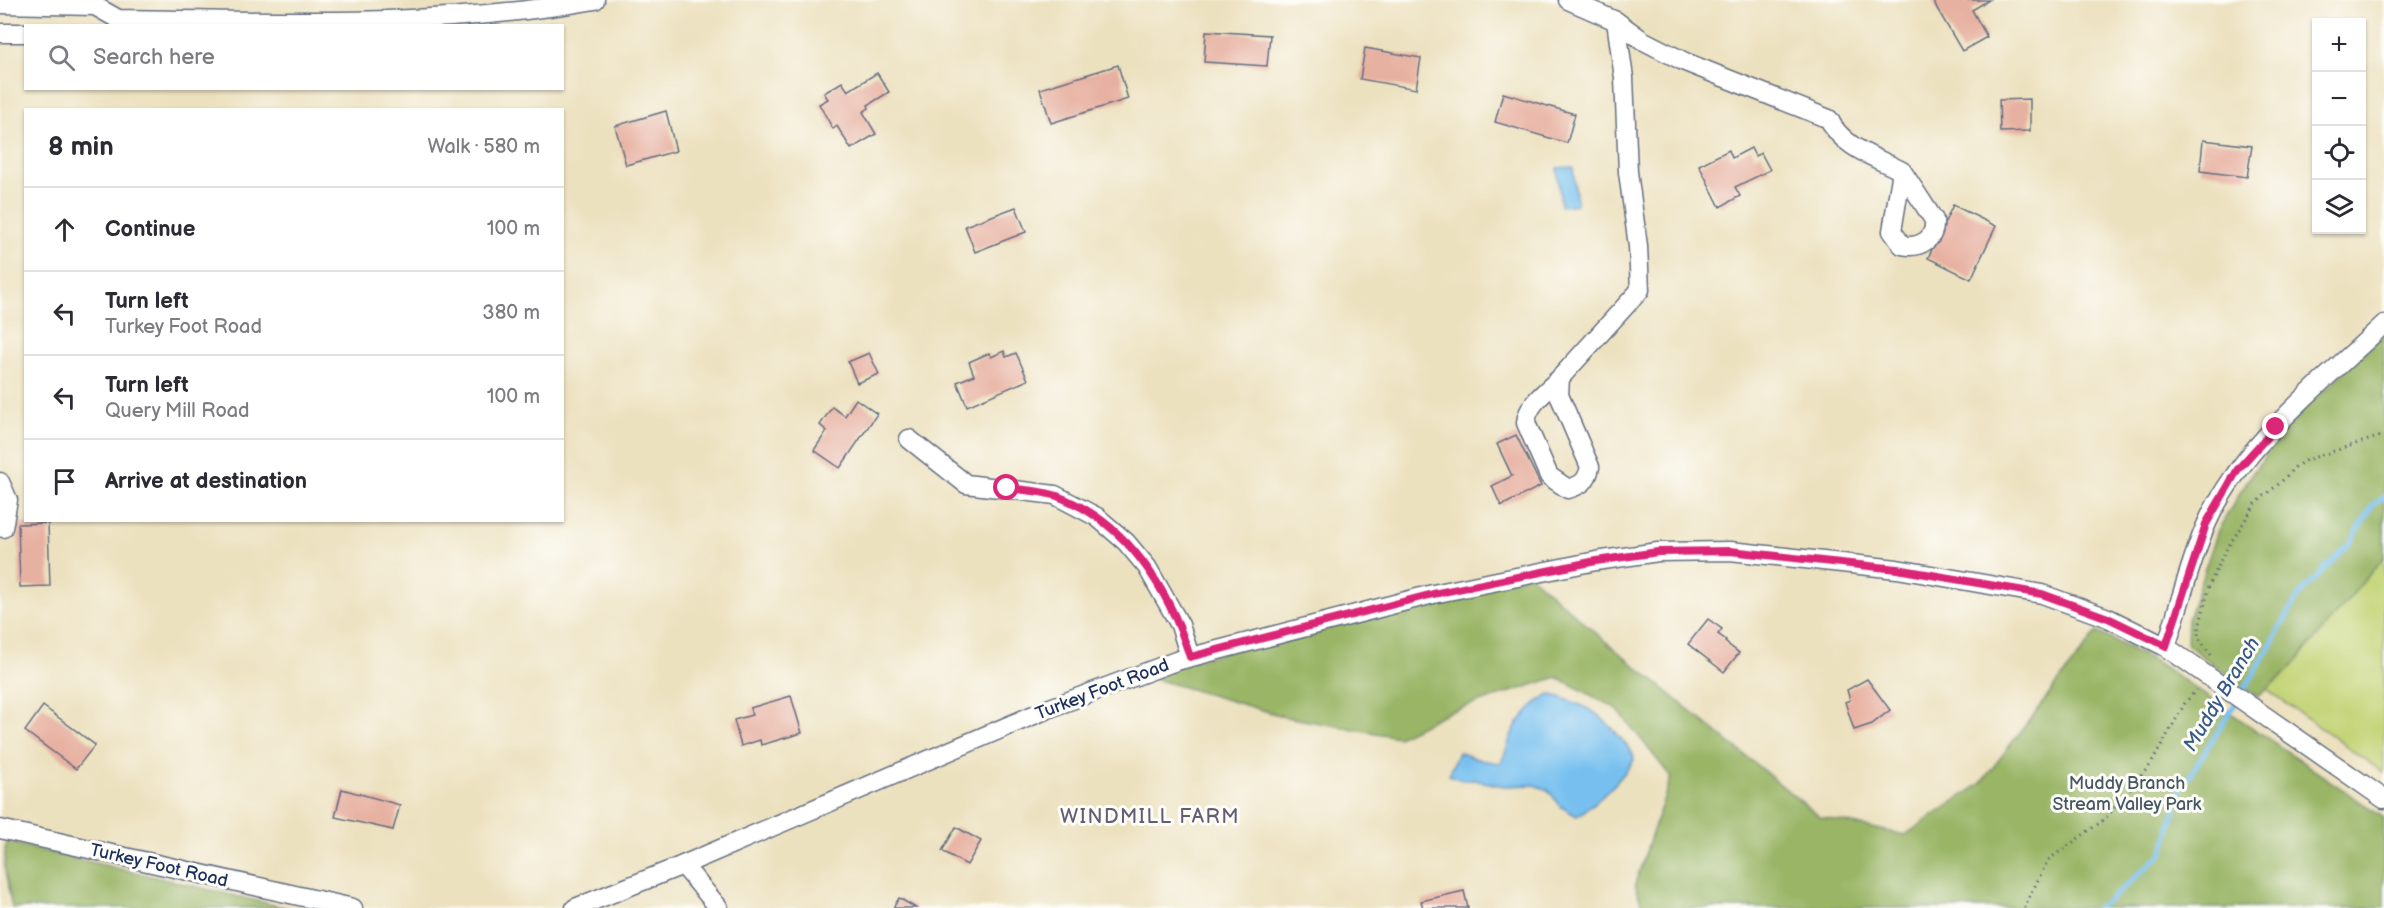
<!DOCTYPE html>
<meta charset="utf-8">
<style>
body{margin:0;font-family:"Balsamiq Sans",sans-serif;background:#f2f2f3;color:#2b2b33}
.controls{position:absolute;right:18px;top:18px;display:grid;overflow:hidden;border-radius:0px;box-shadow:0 2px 4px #0004}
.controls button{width:54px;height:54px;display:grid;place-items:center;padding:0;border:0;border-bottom:2px solid #e1e1e2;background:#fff;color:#2b2b33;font:30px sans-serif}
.stop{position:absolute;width:18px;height:18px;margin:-14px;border:4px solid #db2777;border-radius:50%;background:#fff}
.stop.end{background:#db2777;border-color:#fff;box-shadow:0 2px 6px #0008}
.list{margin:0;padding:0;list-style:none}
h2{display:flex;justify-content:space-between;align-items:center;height:78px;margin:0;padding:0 24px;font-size:26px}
h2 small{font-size:20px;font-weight:400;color:#7c7c81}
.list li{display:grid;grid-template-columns:39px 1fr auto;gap:18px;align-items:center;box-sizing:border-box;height:84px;padding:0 24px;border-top:2px solid #e1e1e2}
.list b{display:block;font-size:22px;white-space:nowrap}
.list p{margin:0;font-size:20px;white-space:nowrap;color:#7c7c81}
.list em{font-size:20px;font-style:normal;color:#7c7c81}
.icon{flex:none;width:33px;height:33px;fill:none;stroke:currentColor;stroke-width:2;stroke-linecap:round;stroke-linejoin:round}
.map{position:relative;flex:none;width:2384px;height:908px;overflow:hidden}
.search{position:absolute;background:#fff;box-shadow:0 2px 4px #0004;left:24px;top:24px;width:540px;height:66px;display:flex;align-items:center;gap:15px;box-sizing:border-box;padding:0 21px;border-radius:0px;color:#7c7c81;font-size:22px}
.panel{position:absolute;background:#fff;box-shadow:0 2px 4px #0004;left:24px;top:108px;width:540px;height:414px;border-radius:0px}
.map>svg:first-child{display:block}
.green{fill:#c3d375;stroke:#6f816a;stroke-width:1.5}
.forest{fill:#9ab566;stroke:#5a7262;stroke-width:1.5}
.water{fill:#76bfef;stroke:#4877a6;stroke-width:1.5}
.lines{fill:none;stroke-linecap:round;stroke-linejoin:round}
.stream{stroke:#76bfef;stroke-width:5}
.building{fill:#e7b1a1}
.minor-casing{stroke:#646d80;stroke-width:21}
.path{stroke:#646d80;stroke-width:3;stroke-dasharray:1.5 4.5;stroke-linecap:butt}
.minor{stroke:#fff;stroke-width:18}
.route{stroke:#db2777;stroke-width:8}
.labels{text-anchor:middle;stroke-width:6;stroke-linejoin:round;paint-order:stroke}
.street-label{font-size:18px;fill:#1b2f5e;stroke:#fdfcf7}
.park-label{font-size:18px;fill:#455864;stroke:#fdfcf7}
.water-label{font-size:20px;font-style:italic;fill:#365a8a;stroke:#fdfcf7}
.neighbourhood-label{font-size:20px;letter-spacing:1.5px;fill:#625c75;stroke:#fdfcf7}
</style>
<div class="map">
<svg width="2384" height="908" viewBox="0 0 2384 908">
<rect width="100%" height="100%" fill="#fdfcf7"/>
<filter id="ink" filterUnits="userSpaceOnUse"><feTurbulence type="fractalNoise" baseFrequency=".0167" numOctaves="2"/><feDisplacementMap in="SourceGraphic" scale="12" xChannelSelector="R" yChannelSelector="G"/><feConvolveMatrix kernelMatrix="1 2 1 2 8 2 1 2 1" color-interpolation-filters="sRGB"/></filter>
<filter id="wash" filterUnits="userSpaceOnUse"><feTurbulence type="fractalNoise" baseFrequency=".008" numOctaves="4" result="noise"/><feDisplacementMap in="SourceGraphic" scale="24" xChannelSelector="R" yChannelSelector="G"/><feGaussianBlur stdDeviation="1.35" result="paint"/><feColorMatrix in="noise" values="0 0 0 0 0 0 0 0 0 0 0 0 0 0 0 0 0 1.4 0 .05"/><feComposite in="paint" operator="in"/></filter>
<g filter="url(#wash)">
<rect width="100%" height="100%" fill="#ece1bf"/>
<path class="green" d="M2384,365V773L2221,657Z"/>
<g class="forest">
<path d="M2384,334V557L2290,669L2258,697L2187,645L2188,619L2218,530L2249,478L2285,428Z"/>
<path d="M1530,575L1605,641L1820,817L1905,835L1981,783L2097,632L2158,663L2384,818V908H1643L1635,884L1671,777L1617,709L1557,677L1446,713L1398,737L1286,717L1139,674Z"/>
<path d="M6,842L287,908H12L4,866Z"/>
</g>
<g class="water">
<path d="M1573,167L1577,204L1561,206L1557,168Z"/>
<path d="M1550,694C1596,708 1604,716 1633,754L1634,760C1619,782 1599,801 1577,816L1561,807L1548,790L1534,785L1504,786L1474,780H1462L1449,775L1458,752L1480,760L1500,763C1506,755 1507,746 1511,736C1517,721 1535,701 1550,694Z"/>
</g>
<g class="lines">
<path class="stream" d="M2096,908L2113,897L2163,853L2180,791L2254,674L2299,595L2350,543L2373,505L2384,497"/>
</g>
<g id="blocks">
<g class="building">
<path d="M1932,0H1989L1972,10L1987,37L1962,51Z"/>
<path d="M1206,31L1270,35L1267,66L1204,62Z"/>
<path d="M1365,48L1421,58L1416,89L1360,79Z"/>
<path d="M1118,65L1128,99L1051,123L1040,89Z"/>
<path d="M877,73L889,92L868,105L869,108L863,112L876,134L851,149L837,126L833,129L819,104L828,99L824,93L842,82L848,91Z"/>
<path d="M1503,93L1575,114L1567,143L1495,122Z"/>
<path d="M2030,99V131L2000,132L1999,100Z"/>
<path d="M666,111L676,151L626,165L615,126Z"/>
<path d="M2203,140L2252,146L2247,177L2200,171Z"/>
<path d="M1751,148L1755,156L1761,153L1770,170L1735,187L1740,196L1720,207L1699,165L1729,150L1732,158Z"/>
<path d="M1953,205L1996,226L1971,279L1928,258Z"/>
<path d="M1016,207L1026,232L975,252L965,226Z"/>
<path d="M1004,351L1006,357L1016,353L1028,380L967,406L957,382L974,375L969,362L989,353L991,357Z"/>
<path d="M869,353L879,374L857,383L848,362Z"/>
<path d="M856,399L877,414L840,468L814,450L827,431L820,425L832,407L845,416Z"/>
<path d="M1516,435L1541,486L1501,506L1492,486L1512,476L1497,444Z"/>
<path d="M48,523L50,586L20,587L18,524Z"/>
<path d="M1708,619L1722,629L1718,634L1726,640L1725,642L1739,653L1724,672L1688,644Z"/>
<path d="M1867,679L1890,710L1872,724L1854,730L1845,702L1850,700L1847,690Z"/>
<path d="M791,696L802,733L761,745L760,740L741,746L734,720L752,715L750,708Z"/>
<path d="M43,706L95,745L76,769L25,731Z"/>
<path d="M342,789L400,805L393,830L335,817Z"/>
<path d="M956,827L981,841L967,865L942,851Z"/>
<path d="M1464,891L1468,908H1423L1421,901Z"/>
<path d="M899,898L916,908H893Z"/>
</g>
</g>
</g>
<g filter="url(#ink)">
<use href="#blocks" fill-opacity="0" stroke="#646d80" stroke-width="1.5"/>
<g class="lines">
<g class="minor-casing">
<g id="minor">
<path d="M1568,0L1616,21L1642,40L1685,62L1829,119C1841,147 1877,158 1902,171L1892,231L1902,245C1920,249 1936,239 1934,220L1902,171"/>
<path d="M0,4L95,6L118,19C277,21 439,28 595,0"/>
<path d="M0,33H26"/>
<path d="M1560,378C1547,391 1527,404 1526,423L1549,476L1568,489C1582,485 1587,481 1590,467L1559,395L1560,378L1640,290L1638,246L1628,172L1624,78L1616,21"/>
<path d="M909,439L966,484L1055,495L1097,517L1126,542L1147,567L1180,625L1190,657"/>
<path d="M0,482L8,500L3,528"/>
<path d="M2166,647C2179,607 2190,562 2206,525C2241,445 2322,383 2384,324"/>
<path d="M0,829L353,908"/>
<path d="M683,865L719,908"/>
<path d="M575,908L683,865L1050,708L1176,661L1433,594L1596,561L1658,552L1730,551L1897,569L2042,594L2108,618L2166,647L2384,799"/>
</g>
</g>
<g class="path">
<path d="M2211,655L2199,638L2198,632L2209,586L2224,553L2256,503L2281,482L2295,467L2306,460L2384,435"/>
<path d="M2024,908L2048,860L2105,819L2151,764L2185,703L2196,690"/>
</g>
<use href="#minor" class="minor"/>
</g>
</g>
<g class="lines" filter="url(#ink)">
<path class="route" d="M1007,488C1023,490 1042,491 1057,496C1127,522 1169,589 1190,657L1433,594L1596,561L1658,552L1730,551L1897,569L2042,594L2108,618L2166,646L2206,524L2238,469L2276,427"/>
</g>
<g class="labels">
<g class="street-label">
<text transform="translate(1102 689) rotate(-21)" y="6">Turkey Foot Road</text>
<text transform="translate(159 865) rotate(13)" y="6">Turkey Foot Road</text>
</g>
<g class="park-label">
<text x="2127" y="789">Muddy Branch<tspan x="2127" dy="21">Stream Valley Park</tspan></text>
</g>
<g class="water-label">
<text transform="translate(2221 694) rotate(-59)" y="7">Muddy Branch</text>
</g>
<g class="neighbourhood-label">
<text x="1150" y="823">WINDMILL FARM</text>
</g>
</g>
</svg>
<div class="controls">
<button>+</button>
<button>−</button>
<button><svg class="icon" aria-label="locate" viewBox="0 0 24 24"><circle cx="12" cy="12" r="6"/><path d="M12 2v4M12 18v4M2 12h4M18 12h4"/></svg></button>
<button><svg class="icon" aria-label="layers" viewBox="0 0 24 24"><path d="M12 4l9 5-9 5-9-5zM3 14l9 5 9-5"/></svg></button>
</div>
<div class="stop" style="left:1007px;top:488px"></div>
<div class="stop end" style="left:2276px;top:427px"></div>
<div class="search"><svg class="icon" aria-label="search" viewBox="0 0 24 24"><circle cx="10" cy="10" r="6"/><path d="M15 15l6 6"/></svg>Search here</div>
<section class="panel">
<h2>8 min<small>Walk · 580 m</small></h2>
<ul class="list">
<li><svg class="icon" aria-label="ahead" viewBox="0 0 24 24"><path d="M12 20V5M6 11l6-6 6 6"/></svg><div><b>Continue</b></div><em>100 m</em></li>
<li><svg class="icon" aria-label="left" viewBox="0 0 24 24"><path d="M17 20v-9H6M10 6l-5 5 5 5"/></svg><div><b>Turn left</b><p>Turkey Foot Road</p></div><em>380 m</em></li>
<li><svg class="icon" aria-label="left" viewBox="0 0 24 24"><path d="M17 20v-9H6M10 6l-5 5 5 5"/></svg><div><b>Turn left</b><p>Query Mill Road</p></div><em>100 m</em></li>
<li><svg class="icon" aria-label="arrive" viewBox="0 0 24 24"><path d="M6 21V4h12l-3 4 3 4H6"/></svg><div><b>Arrive at destination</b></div></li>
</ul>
</section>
</div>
